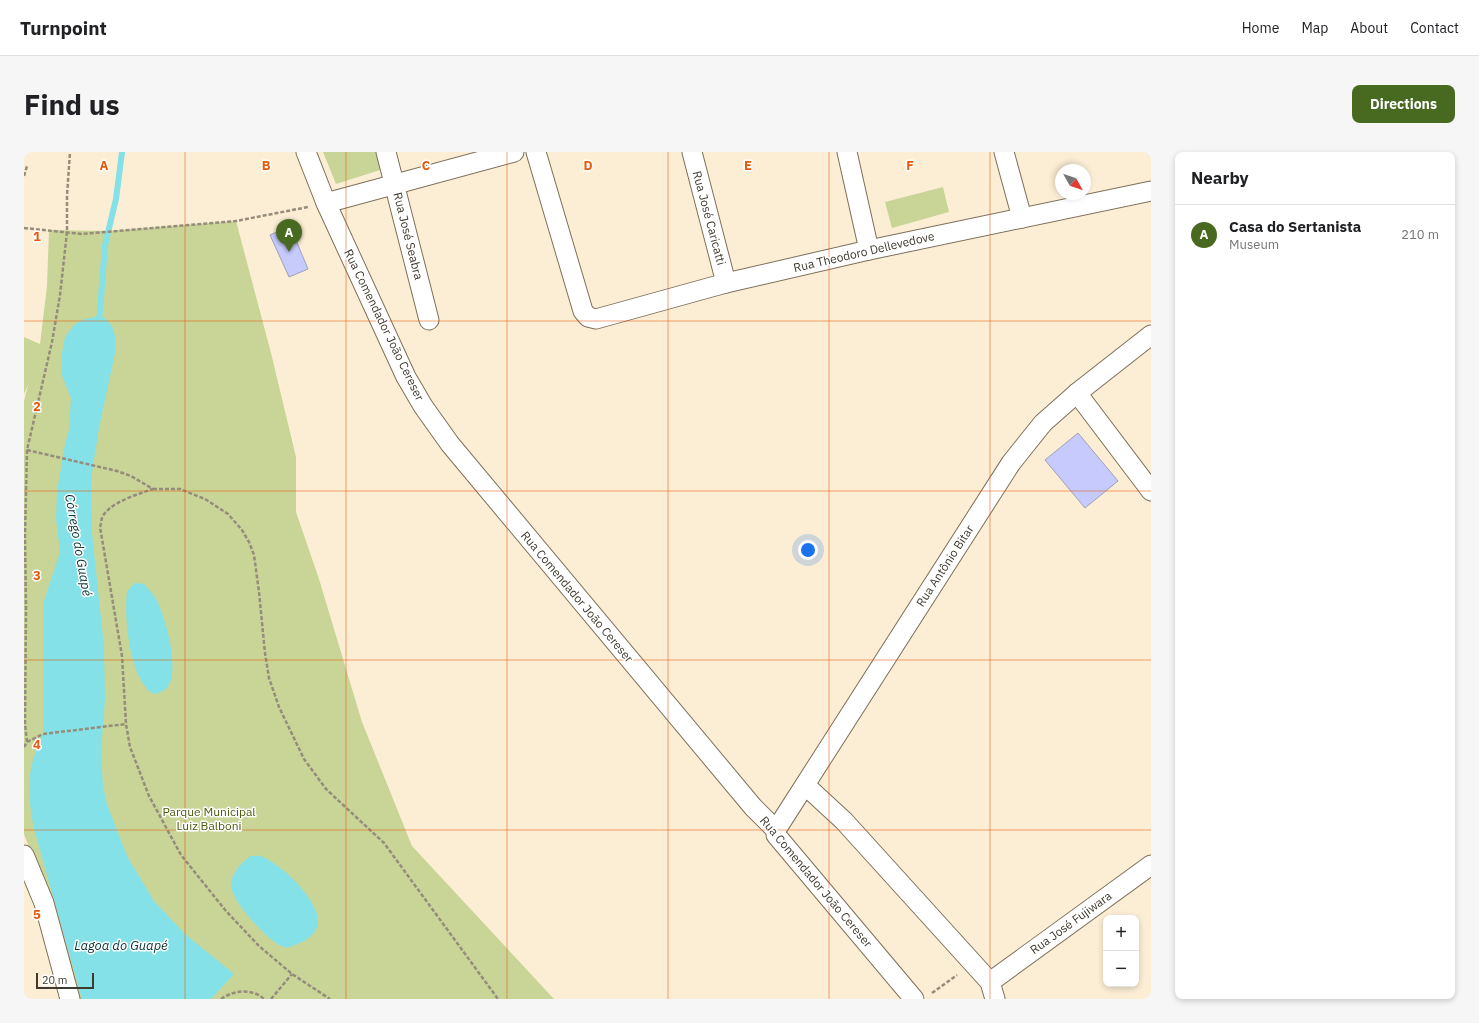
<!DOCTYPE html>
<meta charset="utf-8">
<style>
body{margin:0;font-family:"IBM Plex Sans",sans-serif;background:#f6f6f6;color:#202124}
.controls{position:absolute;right:12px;bottom:12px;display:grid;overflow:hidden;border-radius:8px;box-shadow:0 2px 6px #0003}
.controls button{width:36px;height:36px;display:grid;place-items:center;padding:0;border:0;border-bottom:1px solid #e0e0e0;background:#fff;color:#202124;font:20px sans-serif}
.compass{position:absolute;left:1031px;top:12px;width:36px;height:36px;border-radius:50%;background:#fff;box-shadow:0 2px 6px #0003;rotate:130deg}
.scale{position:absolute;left:12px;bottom:10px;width:58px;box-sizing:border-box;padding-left:4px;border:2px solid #3f3a30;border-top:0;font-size:11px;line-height:14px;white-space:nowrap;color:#3f3a30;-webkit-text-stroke:3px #fff;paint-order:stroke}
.you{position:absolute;left:784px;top:398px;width:14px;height:14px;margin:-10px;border:3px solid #fff;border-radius:50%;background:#1a73e8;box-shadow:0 0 0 6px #1a73e833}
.badge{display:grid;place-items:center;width:26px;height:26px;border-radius:50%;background:#486920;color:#fff;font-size:13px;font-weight:700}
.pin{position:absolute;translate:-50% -33px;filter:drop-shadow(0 1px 2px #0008)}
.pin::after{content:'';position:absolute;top:21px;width:14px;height:12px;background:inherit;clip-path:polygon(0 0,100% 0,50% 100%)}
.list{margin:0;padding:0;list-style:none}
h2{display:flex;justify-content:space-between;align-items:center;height:52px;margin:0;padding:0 16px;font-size:17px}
h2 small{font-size:13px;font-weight:400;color:#757577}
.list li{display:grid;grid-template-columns:26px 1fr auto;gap:12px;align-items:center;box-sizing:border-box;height:60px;padding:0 16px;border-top:1px solid #e0e0e0}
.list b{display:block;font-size:15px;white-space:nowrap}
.list p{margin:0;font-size:13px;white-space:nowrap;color:#757577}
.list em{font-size:13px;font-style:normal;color:#757577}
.map{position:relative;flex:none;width:1127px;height:847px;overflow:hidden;border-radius:8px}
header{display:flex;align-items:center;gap:24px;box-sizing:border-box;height:56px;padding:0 20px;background:#fff;border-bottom:1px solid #e0e0e0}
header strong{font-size:19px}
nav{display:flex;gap:22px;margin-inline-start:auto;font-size:14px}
.intro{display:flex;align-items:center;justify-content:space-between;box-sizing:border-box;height:96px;padding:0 24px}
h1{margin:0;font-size:28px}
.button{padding:10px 18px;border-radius:8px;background:#486920;color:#fff;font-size:14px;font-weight:700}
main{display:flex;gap:24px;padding:0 24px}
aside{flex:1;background:#fff;border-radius:8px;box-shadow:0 2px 6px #0003}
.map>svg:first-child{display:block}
.green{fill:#c8d597}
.water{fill:#84e1e7}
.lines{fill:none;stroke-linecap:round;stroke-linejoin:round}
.stream{stroke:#84e1e7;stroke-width:6}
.building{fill:#c6cafd;stroke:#9ea1b9}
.street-casing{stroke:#7d705a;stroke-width:21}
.path{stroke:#958c7b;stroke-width:2.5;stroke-dasharray:4 2;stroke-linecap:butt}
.street{stroke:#fff;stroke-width:19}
.grid{fill:none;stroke:#e8590c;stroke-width:1;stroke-opacity:0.55}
.labels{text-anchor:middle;stroke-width:3;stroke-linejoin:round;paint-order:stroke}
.street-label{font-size:12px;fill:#3f3a30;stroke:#fff}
.park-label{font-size:12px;fill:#4e590e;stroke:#fff}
.water-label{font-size:13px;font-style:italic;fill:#053437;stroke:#fff}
.grid-label{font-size:13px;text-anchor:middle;font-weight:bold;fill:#e8590c;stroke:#fff;stroke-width:3;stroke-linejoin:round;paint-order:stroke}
</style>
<header>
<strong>Turnpoint</strong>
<nav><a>Home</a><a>Map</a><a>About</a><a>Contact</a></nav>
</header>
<div class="intro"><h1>Find us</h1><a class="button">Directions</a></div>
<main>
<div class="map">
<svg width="1127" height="847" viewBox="0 0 1127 847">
<rect width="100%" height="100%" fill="#fceed5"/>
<g class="green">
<path d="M299,0H352L356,18L312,32Z"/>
<path d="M919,35L925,60L868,76L861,50Z"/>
<path d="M212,69L247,201L272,305V360L295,427L338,570L388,694L530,847H52L23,743L0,682V249L4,233L0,242V185L16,192L23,134L25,78L85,79Z"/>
</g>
<g class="water">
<path d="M75,164L82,167L88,174L91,184V201L75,276L68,320L67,341L68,381L80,495L81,547L77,599L79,635L83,652L103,704L130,749L161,782L210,822L187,847H58L10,677C3,639 2,618 19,582V452L36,400L32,367L33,339L41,292L45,278L47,246L37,221L38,201L41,185L50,173L58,168Z"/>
<path d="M111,431L120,432C124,437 129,441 132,447C141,462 157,521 143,536C139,540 134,541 129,542C105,526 100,466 103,439Z"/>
<path d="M227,704C230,704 235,703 239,705C258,713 301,753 293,775C288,788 274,792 263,796C259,795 255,793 252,791C239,783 204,745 207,731C209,719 217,711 227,704Z"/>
</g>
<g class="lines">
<path class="stream" d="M75,171L81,93L92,47L98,0"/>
</g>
<g class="building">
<path d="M266,74L284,117L265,125L246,83Z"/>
<path d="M1054,281L1094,329L1061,356L1021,308Z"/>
</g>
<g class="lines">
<g class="street-casing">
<g id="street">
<path d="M282,0L302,51L382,225L399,254L426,292L729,655L752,678V683L890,847"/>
<path d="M362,0L405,168"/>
<path d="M512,0L559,159L564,165L572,167L702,131L845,98L1127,39"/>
<path d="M668,0L702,131"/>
<path d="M823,0L845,98"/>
<path d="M980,0L998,66"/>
<path d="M302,51L490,0"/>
<path d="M1053,241L1127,339"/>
<path d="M781,633L820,669L966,830L971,847"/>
<path d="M752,678L987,311L1019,271L1053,241L1127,183"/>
<path d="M0,703L20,751L46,847"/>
<path d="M966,830L1127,713"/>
</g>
</g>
<g class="path">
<path d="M0,24L3,14"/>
<path d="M0,76L58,82L212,69L284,55"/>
<path d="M3,298L93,319L107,324L129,337C114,342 84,351 78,366C77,369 77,373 76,375L98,504L102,572L106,595L125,644L157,703L202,759L235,794L268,822L306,847"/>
<path d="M129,337H156L181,347L204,362L218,378L225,390L230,403L235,440L241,501L245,526L255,555L280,607L302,637L360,691L474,847"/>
<path d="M3,590L19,582L102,572"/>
<path d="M0,595L3,590L1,572L2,458L1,384L3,298L28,190L36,143L43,80V44L46,0"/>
<path d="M908,841L933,823"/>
<path d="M197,847C210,838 228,836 240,847"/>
<path d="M247,847L268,822"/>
</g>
<use href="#street" class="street"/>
</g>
<path class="grid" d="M161,0V847M322,0V847M483,0V847M644,0V847M805,0V847M966,0V847M0,169H1127M0,339H1127M0,508H1127M0,678H1127"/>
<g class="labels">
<g class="street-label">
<text transform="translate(685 66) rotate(75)" y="4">Rua José Caricatti</text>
<text transform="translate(384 84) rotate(76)" y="4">Rua José Seabra</text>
<text transform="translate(840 100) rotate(-13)" y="4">Rua Theodoro Dellevedove</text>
<text transform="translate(360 173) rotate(64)" y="4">Rua Comendador João Cereser</text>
<text transform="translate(921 414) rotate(-57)" y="4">Rua Antônio Bitar</text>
<text transform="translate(553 445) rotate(50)" y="4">Rua Comendador João Cereser</text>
<text transform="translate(792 730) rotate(50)" y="4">Rua Comendador João Cereser</text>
<text transform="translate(1047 771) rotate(-36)" y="4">Rua José Fujiwara</text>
</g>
<g class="park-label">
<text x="185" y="664">Parque Municipal<tspan x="185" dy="14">Luiz Balboni</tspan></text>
</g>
<g class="water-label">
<text transform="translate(55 393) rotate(80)" y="5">Córrego do Guapé</text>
<text x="97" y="798">Lagoa do Guapé</text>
</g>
</g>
<g class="grid-label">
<text x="80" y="18">A</text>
<text x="242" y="18">B</text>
<text x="402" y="18">C</text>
<text x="564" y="18">D</text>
<text x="724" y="18">E</text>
<text x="886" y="18">F</text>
<text x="13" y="89">1</text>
<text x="13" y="259">2</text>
<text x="13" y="428">3</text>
<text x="13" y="597">4</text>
<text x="13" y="767">5</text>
</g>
</svg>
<div class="controls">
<button>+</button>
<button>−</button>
</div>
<svg class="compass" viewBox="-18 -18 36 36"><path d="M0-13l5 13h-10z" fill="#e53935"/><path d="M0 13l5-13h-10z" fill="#757577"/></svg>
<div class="scale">20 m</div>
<div class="you"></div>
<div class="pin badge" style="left:265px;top:100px">A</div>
</div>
<aside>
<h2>Nearby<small></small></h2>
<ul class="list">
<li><span class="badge">A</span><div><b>Casa do Sertanista</b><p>Museum</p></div><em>210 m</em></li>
</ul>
</aside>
</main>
